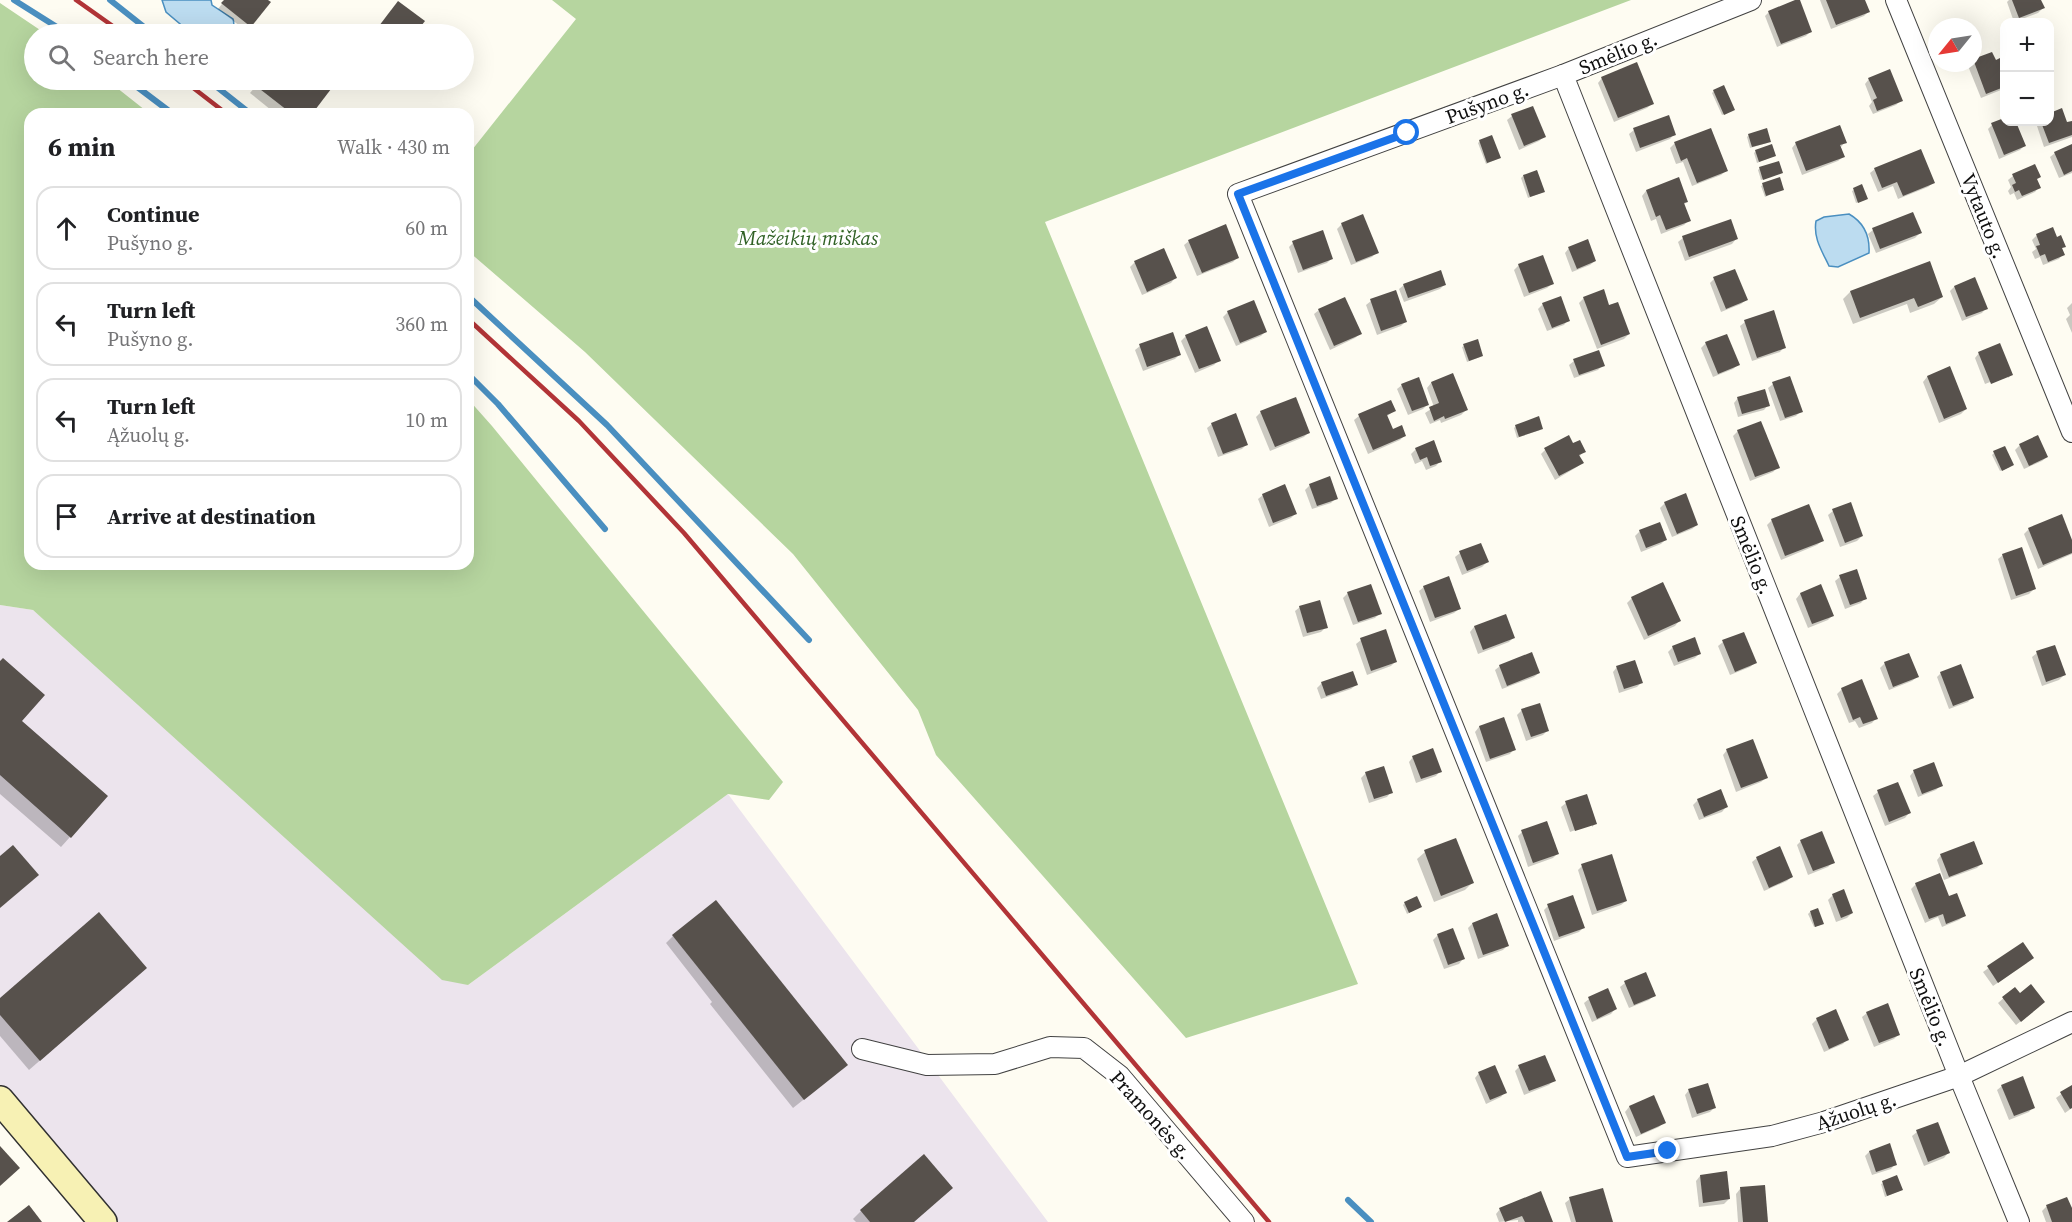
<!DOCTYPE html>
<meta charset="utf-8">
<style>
body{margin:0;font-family:"Source Serif 4",serif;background:#f6f6f6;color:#202124}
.controls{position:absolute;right:18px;top:18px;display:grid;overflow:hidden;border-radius:12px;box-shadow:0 6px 24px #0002}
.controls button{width:54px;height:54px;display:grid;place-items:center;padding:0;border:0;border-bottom:2px solid #e0e0e0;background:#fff;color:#202124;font:30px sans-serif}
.compass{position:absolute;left:1928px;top:18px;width:54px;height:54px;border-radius:50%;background:#fff;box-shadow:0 6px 24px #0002;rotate:240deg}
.stop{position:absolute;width:18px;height:18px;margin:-14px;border:4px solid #1a73e8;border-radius:50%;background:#fff}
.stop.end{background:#1a73e8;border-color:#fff;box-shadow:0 2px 6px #0008}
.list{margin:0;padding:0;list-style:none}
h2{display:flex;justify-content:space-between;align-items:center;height:78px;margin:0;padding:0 24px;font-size:26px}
h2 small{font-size:20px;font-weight:400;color:#757577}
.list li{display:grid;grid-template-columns:39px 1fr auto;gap:18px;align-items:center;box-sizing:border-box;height:84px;margin:0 12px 12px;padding:0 12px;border:2px solid #e0e0e0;border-radius:18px}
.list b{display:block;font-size:22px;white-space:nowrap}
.list p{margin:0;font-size:20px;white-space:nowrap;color:#757577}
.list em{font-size:20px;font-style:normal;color:#757577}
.icon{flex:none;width:33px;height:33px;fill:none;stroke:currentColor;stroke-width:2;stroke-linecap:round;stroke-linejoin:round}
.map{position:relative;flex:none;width:2072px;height:1222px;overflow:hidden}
.search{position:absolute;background:#fff;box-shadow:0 6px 24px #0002;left:24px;top:24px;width:450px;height:66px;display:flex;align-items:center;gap:15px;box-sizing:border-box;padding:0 21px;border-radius:33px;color:#757577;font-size:22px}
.panel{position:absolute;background:#fff;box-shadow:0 6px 24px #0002;left:24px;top:108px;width:450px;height:462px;border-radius:18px}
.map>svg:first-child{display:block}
.industrial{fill:#ece4ed}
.forest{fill:#b6d59f}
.water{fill:#bcdcf0;stroke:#4a8fc0;stroke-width:1.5}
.shadow{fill:#0003}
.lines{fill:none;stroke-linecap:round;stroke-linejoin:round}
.stream{stroke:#4a8fc0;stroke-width:6}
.building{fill:#57514c}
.minor-casing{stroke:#424242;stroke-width:22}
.secondary-casing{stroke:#313131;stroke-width:30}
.minor{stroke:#fff;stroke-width:20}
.secondary{stroke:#f7f1b4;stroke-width:27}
.rail{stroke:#b23437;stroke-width:4.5}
.route{stroke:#1a73e8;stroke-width:8}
.labels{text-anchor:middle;stroke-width:6;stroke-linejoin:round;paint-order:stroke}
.street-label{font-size:20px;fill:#0f0f0f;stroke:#fff}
.park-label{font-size:20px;font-style:italic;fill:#306125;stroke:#fff}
</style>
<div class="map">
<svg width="2072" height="1222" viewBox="0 0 2072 1222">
<rect width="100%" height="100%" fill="#fefcf2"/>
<path class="industrial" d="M0,605L33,610L468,985L728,794L1048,1222H113L0,1088Z"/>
<g class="forest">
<path d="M552,0H1631L1045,222L1358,984L1186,1038L936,755L918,710L793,554L585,352L468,251V155L576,19Z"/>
<path d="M0,3L46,34H34V80H107L150,114H30V564H468V399L492,426L783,782L769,800L728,794L468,985L442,980L33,610L0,605Z"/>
</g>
<g class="water">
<path d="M162,0H211L212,5L233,19C235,25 233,29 229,34H192L166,12Z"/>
<path d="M1849,214C1863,222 1870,236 1869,253L1838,267L1829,266C1822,251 1813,238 1816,221L1824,217Z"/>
</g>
<g class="shadow">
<path d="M225,0H266L245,30L218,9Z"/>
<path d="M1820,0H1864L1868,12L1864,16L1831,29Z"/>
<path d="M2009,0H2040L2043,8L2038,13L2014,22L2007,2Z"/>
<path d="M391,10L423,21L413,34H373Z"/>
<path d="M1769,12L1810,32L1806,36L1777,47L1765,16Z"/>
<path d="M1992,54L1995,62L2004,58L2003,79L2004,86L2001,90L1981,98L1968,66L1973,61Z"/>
<path d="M1602,78L1652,104L1647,108L1614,122L1598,83Z"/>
<path d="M1869,79L1901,100L1896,105L1873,114L1869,106L1872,102L1865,84Z"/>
<path d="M261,80H317L329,89L310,114H276L250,93Z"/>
<path d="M1714,91L1731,111L1722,115L1712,93Z"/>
<path d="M2061,110L2066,124L2072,122V137L2044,147L2036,123L2050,122V115Z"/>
<path d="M1512,116L1544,137L1539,141L1519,150L1507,120Z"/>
<path d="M2004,120V122H2014L2024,146L2020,150L1999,159L1988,129L1992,125Z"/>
<path d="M1634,130L1674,134L1670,139L1636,152L1629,134Z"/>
<path d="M1710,130L1726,171L1721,175L1692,186L1683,162L1676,164L1670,148L1674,144Z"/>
<path d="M1749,135L1767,143L1750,148L1747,137Z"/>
<path d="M1480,141L1497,159L1486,164L1478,143Z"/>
<path d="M1845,142L1841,147L1843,157L1838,161L1802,175L1792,148L1796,143Z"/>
<path d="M2072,146V173L2059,178L2050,157L2055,153Z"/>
<path d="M1756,151L1774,156L1757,163L1754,153Z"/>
<path d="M2034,166L2036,180L2039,187L2035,192L2017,200L2014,193L2010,195L2008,191L2011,187L2008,180L2013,176Z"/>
<path d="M1760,168L1781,173L1761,180L1758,170Z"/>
<path d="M1875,169L1933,183L1928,187L1898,199L1893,186L1878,192L1870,173Z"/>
<path d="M1523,176L1541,193L1528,198L1521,178Z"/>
<path d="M1678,179L1687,202L1683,205L1689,220L1684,225L1661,234L1656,219L1651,221L1642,196L1646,191Z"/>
<path d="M1763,185L1783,189L1765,197L1761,186Z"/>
<path d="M1861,186L1864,200L1856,203L1852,191Z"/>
<path d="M1342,224L1377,252L1372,257L1351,265L1337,229Z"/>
<path d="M1873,230L1920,233L1915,238L1876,253L1868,234Z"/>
<path d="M2037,235L2057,239L2064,246L2061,249L2063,254L2059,259L2043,265L2040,257L2035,259L2032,252L2036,249L2032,240Z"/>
<path d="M1683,238L1736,239L1732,244L1685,261L1678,242Z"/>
<path d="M1189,241L1238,257L1233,262L1197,276L1184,245Z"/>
<path d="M1293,243L1332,258L1327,263L1298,273L1289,247Z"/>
<path d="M1569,248L1595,261L1590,265L1572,272L1565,253Z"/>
<path d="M1163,250L1175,278L1171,283L1142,295L1130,267L1134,263Z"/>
<path d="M1929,263L1942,297L1934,304L1910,313L1907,304L1853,324L1843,299L1850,292Z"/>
<path d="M1519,265L1552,284L1547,288L1524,297L1514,270Z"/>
<path d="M1714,279L1746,300L1741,304L1721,312L1710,283Z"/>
<path d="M1404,285H1444L1440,289L1404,302L1399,289Z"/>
<path d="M1954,287L1986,308L1982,313L1962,321L1950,291Z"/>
<path d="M1584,298L1608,307L1629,334L1624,339L1597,349L1579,303Z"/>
<path d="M1371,301L1405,322L1401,326L1377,335L1366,305Z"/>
<path d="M2072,303V333L2066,319L2070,315L2067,308Z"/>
<path d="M1543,304L1568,320L1564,325L1547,331L1538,309Z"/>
<path d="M1319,310L1360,334L1355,338L1330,350L1314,314Z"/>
<path d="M1228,312L1266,331L1261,336L1236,346L1223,317Z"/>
<path d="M1745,322L1784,347L1780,352L1752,361L1740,326Z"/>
<path d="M1186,336L1219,360L1214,365L1195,373L1181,341Z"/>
<path d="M1706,343L1738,365L1733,369L1713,377L1701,348Z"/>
<path d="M1140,346L1179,355L1175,359L1143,371L1135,350Z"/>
<path d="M1464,346L1480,357L1467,362L1462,347Z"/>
<path d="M1979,353L2011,375L2008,378V375L1985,384L1975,358Z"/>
<path d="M1574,361L1603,365L1598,370L1574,378L1569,365Z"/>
<path d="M1949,368L1966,409L1961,414L1939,423L1923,382L1927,377Z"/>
<path d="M1452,375L1466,410L1461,415L1441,423L1440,420L1430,424L1425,413L1434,407L1427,388L1431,383Z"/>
<path d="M1773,384L1801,411L1796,416L1780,421L1768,388Z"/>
<path d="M1402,385L1428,404L1423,409L1408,415L1397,389Z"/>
<path d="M1738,398L1768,405L1764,410L1738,417L1734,403Z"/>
<path d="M1394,411L1386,417L1392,431L1404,436L1400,440L1368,454L1354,420L1359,416Z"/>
<path d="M1261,412L1308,433L1304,437L1270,451L1256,417Z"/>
<path d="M1212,424L1247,444L1242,449L1218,457L1207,428Z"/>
<path d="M1516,426L1540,430L1517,438L1514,428Z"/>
<path d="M1738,431L1778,467L1773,472L1750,481L1733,436Z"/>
<path d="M2020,445L2047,457L2042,461L2024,469L2015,450Z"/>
<path d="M1416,449L1440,461L1436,466L1426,470L1422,461L1415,464L1411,454Z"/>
<path d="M1545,450L1584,451L1579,457L1582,463L1577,467L1555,480L1541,454Z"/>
<path d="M1994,453L2010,467L2000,471L1992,455Z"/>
<path d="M1310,485L1336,498L1331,503L1312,509L1305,490Z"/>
<path d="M1263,495L1295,514L1291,518L1269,527L1258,499Z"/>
<path d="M1685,495L1697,525L1692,529L1672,537L1660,508L1665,503Z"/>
<path d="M1833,511L1862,536L1857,541L1840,547L1828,515Z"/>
<path d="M1772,520L1822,541L1817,545L1781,560L1767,525Z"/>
<path d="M2029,529L2072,544V554L2038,569L2024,534Z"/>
<path d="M1640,531L1665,540L1661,544L1641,552L1635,536Z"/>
<path d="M1460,553L1487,562L1482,567L1462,575L1455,557Z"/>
<path d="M2003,555L2034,589L2029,594L2011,600L1998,559Z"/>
<path d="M1856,571L1865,598L1861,603L1845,609L1835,581L1840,577Z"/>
<path d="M1663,584L1679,621L1675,626L1644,640L1627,603L1632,598Z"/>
<path d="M1820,586L1832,616L1828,620L1808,628L1796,599L1800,594Z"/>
<path d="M1424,587L1459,609L1454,613L1430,622L1419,591Z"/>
<path d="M1348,593L1380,613L1375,618L1353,625L1343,598Z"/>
<path d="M1300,607L1326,627L1321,632L1303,637L1295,611Z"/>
<path d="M1505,616L1513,638L1509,642L1478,654L1470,632L1474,627Z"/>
<path d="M1361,640L1396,661L1391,666L1367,675L1356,644Z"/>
<path d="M1723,642L1755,663L1750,667L1730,675L1718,646Z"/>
<path d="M1673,647L1699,654L1695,658L1674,666L1668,652Z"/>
<path d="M2037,653L2064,675L2059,680L2042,686L2032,657Z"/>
<path d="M0,663L20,721L70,837L61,847L0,794Z"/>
<path d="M1885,663L1917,677L1912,681L1889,690L1880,668Z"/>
<path d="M1500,666L1539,673L1534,677L1502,689L1495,670Z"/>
<path d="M1617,667L1641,683L1637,687L1619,693L1613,672Z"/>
<path d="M1941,673L1972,697L1968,702L1949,709L1937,677Z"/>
<path d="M1322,683L1356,685L1351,689L1321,699L1317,688Z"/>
<path d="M1842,689L1876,718L1872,723L1859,728L1855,721L1849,723L1837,694Z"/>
<path d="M1522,710L1548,730L1543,735L1526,741L1517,715Z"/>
<path d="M1504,719L1514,749L1510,754L1486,762L1475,732L1479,727Z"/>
<path d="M1727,750L1766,778L1761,782L1736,792L1723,755Z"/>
<path d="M1413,757L1440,771L1436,776L1416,783L1409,762Z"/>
<path d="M1914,771L1941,785L1936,790L1918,797L1910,776Z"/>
<path d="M1366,773L1391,792L1387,797L1369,803L1361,778Z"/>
<path d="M1878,792L1909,813L1905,818L1885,826L1873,796Z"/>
<path d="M1698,800L1726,807L1722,812L1699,820L1693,805Z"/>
<path d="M1566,803L1595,824L1592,827V824L1570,832L1561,807Z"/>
<path d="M1522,832L1557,854L1553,858L1528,867L1518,836Z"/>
<path d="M1455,840L1472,883L1465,890L1434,902L1417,859L1425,852Z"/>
<path d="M1801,841L1833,862L1828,867L1808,875L1797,845Z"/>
<path d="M1941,855L1982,863L1977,868L1944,880L1937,860Z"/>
<path d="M1757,858L1791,877L1787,881L1764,891L1752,862Z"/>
<path d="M1582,866L1626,901L1621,905L1592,915L1578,870Z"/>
<path d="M1916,884L1948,898L1964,916L1959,920L1942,927L1938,917L1925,923L1911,889Z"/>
<path d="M1833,895L1852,913L1847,918L1836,922L1828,900Z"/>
<path d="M1405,903L1420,907L1407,914L1403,905Z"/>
<path d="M1548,906L1583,928L1579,932L1554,941L1544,910Z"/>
<path d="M1810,912L1820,925L1814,927L1808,914Z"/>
<path d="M1472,924L1507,946L1503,950L1478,959L1468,928Z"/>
<path d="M1438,935L1463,959L1459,964L1444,969L1433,940Z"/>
<path d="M673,936L836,1074L793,1108L710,1004L712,1002L666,943Z"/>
<path d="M2022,944L2027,963L1993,986L1983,972Z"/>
<path d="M136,977L29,1070L0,1036V1000Z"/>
<path d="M1625,983L1654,995L1649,1000L1629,1008L1620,987Z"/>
<path d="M2014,989L2020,995L2039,1007L2016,1025L1998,1003Z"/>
<path d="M1589,999L1615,1009L1611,1014L1592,1022L1584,1003Z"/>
<path d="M1867,1013L1899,1034L1894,1039L1874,1047L1862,1017Z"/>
<path d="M1817,1019L1847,1039L1843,1044L1824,1052L1812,1024Z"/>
<path d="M1519,1067L1554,1080L1549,1085L1524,1095L1515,1071Z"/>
<path d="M1479,1073L1505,1092L1501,1097L1486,1104L1475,1078Z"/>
<path d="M2002,1086L2033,1107L2029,1112L2009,1120L1997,1090Z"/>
<path d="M2072,1086V1108L2065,1113L2056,1098Z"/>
<path d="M1689,1090L1714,1108L1710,1112L1692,1118L1685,1095Z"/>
<path d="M1653,1097L1664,1122L1659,1127L1636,1137L1625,1112L1629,1107Z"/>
<path d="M1937,1124L1948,1153L1944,1158L1924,1166L1912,1136L1917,1132Z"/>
<path d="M1869,1152L1895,1164L1891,1169L1872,1175L1865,1156Z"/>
<path d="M923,1157L913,1222H856L853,1219L861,1211Z"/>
<path d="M1700,1176L1729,1199L1724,1204L1699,1207L1696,1181Z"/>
<path d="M1897,1177L1902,1190L1885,1197L1881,1184Z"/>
<path d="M1740,1189L1766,1222H1738L1736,1194Z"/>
<path d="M1570,1199L1612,1222H1571L1565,1203Z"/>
<path d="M2066,1199L2072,1212V1222H2046L2042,1211L2046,1207Z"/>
<path d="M1500,1209L1551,1222H1518V1220L1499,1222L1496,1214Z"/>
</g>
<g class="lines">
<g class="stream">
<path d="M14,0L68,34"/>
<path d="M110,0L153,34"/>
<path d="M128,80L173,114"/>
<path d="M208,80L251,114"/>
<path d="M468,296L607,425L809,640"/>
<path d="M468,374L498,404L605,529"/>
<path d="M1348,1200L1371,1222"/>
</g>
</g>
<g class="building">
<path d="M224,0H268L271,2L251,27L221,3Z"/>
<path d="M1795,0H1800L1812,32L1781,44L1768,11Z"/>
<path d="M1826,0H1865L1870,12L1836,25Z"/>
<path d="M2012,0H2041L2045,8L2019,18Z"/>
<path d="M398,1L425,21L415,34H373Z"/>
<path d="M1992,52L1996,60L2004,56V87L1986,94L1973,59Z"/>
<path d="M1637,62L1654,104L1618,118L1601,77Z"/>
<path d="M1890,69L1903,101L1877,111L1873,100L1877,98L1868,78Z"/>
<path d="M261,80H319L331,89L312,114H292L256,86Z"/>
<path d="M1724,85L1735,110L1724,115L1713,90Z"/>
<path d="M1533,106L1546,137L1524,146L1511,114Z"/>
<path d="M2062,108L2067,122L2072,121V135L2049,143L2041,122H2050V113Z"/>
<path d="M1669,115L1676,135L1640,148L1633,128Z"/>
<path d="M2004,118V122H2016L2026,146L2004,155L1991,123Z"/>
<path d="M1840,125L1847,143L1840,145L1845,157L1806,171L1795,142Z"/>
<path d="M1711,128L1728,171L1697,183L1687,158L1681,161L1674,142Z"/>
<path d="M1767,128L1771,142L1752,147L1748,134Z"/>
<path d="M1492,135L1501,158L1487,163L1479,140Z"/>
<path d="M1772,144L1776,156L1759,162L1755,150Z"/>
<path d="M2072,144V171L2064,175L2054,152Z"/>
<path d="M1921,149L1935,183L1903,196L1897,182L1882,188L1874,168Z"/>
<path d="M1779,161L1783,173L1763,180L1759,167Z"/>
<path d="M2035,164L2041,177L2037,179L2041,188L2022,196L2019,190L2015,192L2012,185L2016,183L2012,174Z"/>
<path d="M1537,170L1545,192L1530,197L1523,175Z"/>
<path d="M1679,177L1688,202L1684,203L1691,221L1666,230L1660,215L1656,217L1646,190Z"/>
<path d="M1780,177L1784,190L1766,196L1762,183Z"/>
<path d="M1862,184L1868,199L1858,203L1853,188Z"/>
<path d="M1913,212L1922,233L1880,249L1872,228Z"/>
<path d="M1363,214L1379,253L1356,262L1341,223Z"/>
<path d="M1731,219L1738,239L1689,257L1682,236Z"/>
<path d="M1226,224L1239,258L1202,273L1188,240Z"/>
<path d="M2053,227L2057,237L2061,235L2066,247L2062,248L2065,255L2048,262L2045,254L2040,256L2036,246L2040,245L2036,234Z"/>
<path d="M1323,230L1333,259L1303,270L1292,241Z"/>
<path d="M1588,239L1596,261L1577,269L1568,247Z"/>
<path d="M1164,248L1177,278L1147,292L1134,261Z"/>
<path d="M1543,255L1554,284L1529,293L1518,264Z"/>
<path d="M1930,261L1943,297L1918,307L1914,298L1860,318L1850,291Z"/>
<path d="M1735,269L1748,300L1726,309L1713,277Z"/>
<path d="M1441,270L1446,285L1408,298L1403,284Z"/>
<path d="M1975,277L1988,309L1966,317L1954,286Z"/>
<path d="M1604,289L1609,305L1618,302L1630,334L1601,345L1583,297Z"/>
<path d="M1396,290L1407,322L1381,331L1370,299Z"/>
<path d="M1561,296L1570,321L1552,328L1542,303Z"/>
<path d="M1345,297L1362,334L1334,346L1318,309Z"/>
<path d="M1254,300L1267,332L1240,343L1227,311Z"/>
<path d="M1774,310L1786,348L1757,358L1744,320Z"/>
<path d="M1207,326L1221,361L1199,369L1185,335Z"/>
<path d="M1173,332L1181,355L1147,367L1139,344Z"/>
<path d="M1727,334L1740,365L1718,374L1705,342Z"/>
<path d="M1478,339L1483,356L1469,361L1463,344Z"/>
<path d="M2000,343L2013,375L1991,384L1978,352Z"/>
<path d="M1599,350L1605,366L1579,375L1573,359Z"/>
<path d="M1950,366L1967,409L1944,419L1927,376Z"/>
<path d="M1453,373L1468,410L1445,419L1444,416L1434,421L1429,407L1439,403L1431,382Z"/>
<path d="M1790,376L1803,412L1785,418L1772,382Z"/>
<path d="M1419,377L1429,405L1412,411L1401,384Z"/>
<path d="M1765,389L1770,406L1742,414L1737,397Z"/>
<path d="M1296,397L1310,433L1275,447L1260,411Z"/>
<path d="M1391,400L1396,411L1387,415L1393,429L1402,425L1406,436L1373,450L1358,414Z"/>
<path d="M1236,413L1248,445L1223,454L1211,423Z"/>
<path d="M1539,416L1543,429L1519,437L1515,425Z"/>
<path d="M1761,421L1780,468L1755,477L1737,430Z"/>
<path d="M1569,435L1573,443L1580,440L1586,452L1579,455L1584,463L1559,476L1544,448Z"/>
<path d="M2038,435L2048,457L2029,466L2019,444Z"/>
<path d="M1434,440L1442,462L1430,466L1427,457L1420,460L1415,448Z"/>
<path d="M2005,446L2014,465L2002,471L1993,451Z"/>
<path d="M1330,476L1338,499L1317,506L1309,484Z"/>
<path d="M1285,484L1297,514L1273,523L1262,494Z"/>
<path d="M1686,493L1698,525L1677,534L1664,502Z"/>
<path d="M1851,502L1863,536L1845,543L1832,509Z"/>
<path d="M1809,504L1824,541L1785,556L1771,519Z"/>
<path d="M2062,514L2072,540V553L2043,565L2028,528Z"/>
<path d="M1660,522L1667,540L1646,548L1639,530Z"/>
<path d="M1481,543L1489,562L1467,571L1459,551Z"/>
<path d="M2022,547L2036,589L2016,596L2002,554Z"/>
<path d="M1857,569L1867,599L1850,605L1839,575Z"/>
<path d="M1449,576L1461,609L1435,618L1423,586Z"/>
<path d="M1663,582L1681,621L1648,636L1631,597Z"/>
<path d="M1371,584L1382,614L1358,622L1347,592Z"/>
<path d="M1821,584L1834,616L1812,624L1800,593Z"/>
<path d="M1320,600L1328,628L1307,633L1299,606Z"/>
<path d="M1506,614L1515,638L1483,650L1474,626Z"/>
<path d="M1386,629L1397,662L1371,671L1360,638Z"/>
<path d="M1744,632L1757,663L1735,672L1722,640Z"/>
<path d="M1695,637L1701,654L1678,662L1672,646Z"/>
<path d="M2055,645L2066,675L2046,682L2036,651Z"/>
<path d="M1532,652L1540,673L1507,686L1499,665Z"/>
<path d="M1909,653L1919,677L1893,687L1884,662Z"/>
<path d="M3,658L45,695L22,721L108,796L71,838L0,775V661Z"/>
<path d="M1635,660L1643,683L1624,689L1616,666Z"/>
<path d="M1961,664L1974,698L1953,706L1940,672Z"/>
<path d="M1353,671L1358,685L1326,696L1321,682Z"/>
<path d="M1862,679L1878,719L1863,724L1860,717L1853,720L1841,688Z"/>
<path d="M1540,703L1549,731L1531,737L1521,709Z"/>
<path d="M1504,717L1516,750L1490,759L1479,726Z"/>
<path d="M1753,739L1768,778L1741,788L1726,749Z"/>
<path d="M1433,748L1442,772L1421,779L1412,756Z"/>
<path d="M1934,762L1943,786L1922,794L1913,770Z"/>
<path d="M1384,766L1393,793L1374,799L1365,772Z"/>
<path d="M1898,782L1911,813L1889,822L1877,790Z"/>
<path d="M1721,789L1728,807L1704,817L1697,799Z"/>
<path d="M1587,794L1597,824L1575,831L1565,801Z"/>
<path d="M1547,821L1559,854L1533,863L1521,830Z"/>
<path d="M1822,831L1835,863L1813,871L1800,840Z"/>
<path d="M1456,838L1474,883L1441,896L1424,850Z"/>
<path d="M1974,841L1983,864L1949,877L1940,854Z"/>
<path d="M13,845L39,875L0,908V856Z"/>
<path d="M1780,846L1793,877L1769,888L1756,857Z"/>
<path d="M1612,854L1627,901L1597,911L1581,864Z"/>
<path d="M1940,873L1949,896L1957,893L1966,916L1946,924L1943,914L1929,919L1915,883Z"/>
<path d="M1844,889L1853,913L1841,918L1832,894Z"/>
<path d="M1573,895L1585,928L1559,937L1547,904Z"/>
<path d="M1417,896L1422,907L1409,913L1404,902Z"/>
<path d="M716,900L848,1065L804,1100L672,935Z"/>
<path d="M1818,908L1824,924L1815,927L1810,911Z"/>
<path d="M99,912L147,968L40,1061L0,1015V998Z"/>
<path d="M1497,913L1509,946L1483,955L1472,923Z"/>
<path d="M1453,928L1465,959L1448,965L1437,934Z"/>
<path d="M2023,942L2034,958L1998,983L1987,966Z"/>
<path d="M1646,972L1656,996L1634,1005L1624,981Z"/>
<path d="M2031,984L2045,1002L2021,1022L2002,997L2015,987L2020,993Z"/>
<path d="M1608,988L1617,1009L1597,1019L1588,997Z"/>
<path d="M1888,1003L1900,1035L1879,1043L1866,1012Z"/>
<path d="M1836,1009L1849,1040L1829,1049L1816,1018Z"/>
<path d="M1545,1055L1556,1081L1529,1091L1518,1065Z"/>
<path d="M1495,1065L1507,1093L1490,1100L1478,1072Z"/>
<path d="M2023,1076L2035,1108L2014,1116L2001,1085Z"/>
<path d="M1708,1083L1716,1108L1697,1114L1688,1089Z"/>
<path d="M2072,1085V1108L2070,1109L2060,1092Z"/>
<path d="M1654,1095L1666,1123L1641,1134L1629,1106Z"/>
<path d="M1938,1122L1950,1153L1928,1162L1916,1130Z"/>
<path d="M1890,1143L1897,1165L1876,1172L1869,1151Z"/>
<path d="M0,1146L20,1168L0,1186Z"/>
<path d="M924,1154L953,1188L914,1222H870L860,1210Z"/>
<path d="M1727,1171L1730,1199L1703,1203L1700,1175Z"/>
<path d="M1897,1175L1903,1190L1887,1196L1882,1181Z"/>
<path d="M1765,1185L1768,1222H1743L1740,1187Z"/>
<path d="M1603,1188L1613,1222H1576L1569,1197Z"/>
<path d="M1541,1191L1553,1222H1525L1522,1216L1505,1222L1499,1208Z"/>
<path d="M2067,1197L2072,1208V1222H2052L2046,1205Z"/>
<path d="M29,1205L42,1222H7Z"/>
</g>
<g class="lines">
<g class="minor-casing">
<g id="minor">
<path d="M1751,0L1563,75L1959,1076L2019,1222"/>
<path d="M1896,0L2072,432"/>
<path d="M1563,75L1238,194L1627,1157L1772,1136L1824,1122L1959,1076L2072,1022"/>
<path d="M862,1049L927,1065L995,1064L1050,1047L1084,1048L1120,1076L1244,1222"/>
</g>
</g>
<g class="secondary-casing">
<path id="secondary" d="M0,1100L103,1222"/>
</g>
<use href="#minor" class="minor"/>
<use href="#secondary" class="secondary"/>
<g class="rail">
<path d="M76,0L124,34"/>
<path d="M183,80L227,114"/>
<path d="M468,319L579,421L684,533L1269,1222"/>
</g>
</g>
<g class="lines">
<path class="route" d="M1407,133L1238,194L1627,1157L1668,1151"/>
</g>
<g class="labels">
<g class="street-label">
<text transform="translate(1618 53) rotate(-22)" y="7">Smėlio g.</text>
<text transform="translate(1487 103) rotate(-20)" y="7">Pušyno g.</text>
<text transform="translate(1984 216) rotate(68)" y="7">Vytauto g.</text>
<text transform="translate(1752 555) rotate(68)" y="7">Smėlio g.</text>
<text transform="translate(1931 1007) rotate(68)" y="7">Smėlio g.</text>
<text transform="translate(1856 1111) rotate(-18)" y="7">Ąžuolų g.</text>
<text transform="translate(1151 1115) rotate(48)" y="7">Pramonės g.</text>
</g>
<g class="park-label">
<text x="808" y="245">Mažeikių miškas</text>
</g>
</g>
</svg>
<div class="controls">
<button>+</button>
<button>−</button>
</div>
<svg class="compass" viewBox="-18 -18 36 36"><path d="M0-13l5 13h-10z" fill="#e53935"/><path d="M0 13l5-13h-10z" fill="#757577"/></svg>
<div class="stop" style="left:1407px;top:133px"></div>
<div class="stop end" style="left:1668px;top:1151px"></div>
<div class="search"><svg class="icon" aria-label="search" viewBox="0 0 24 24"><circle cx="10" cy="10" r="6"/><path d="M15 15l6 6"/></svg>Search here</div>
<section class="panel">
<h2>6 min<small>Walk · 430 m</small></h2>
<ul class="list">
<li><svg class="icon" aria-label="ahead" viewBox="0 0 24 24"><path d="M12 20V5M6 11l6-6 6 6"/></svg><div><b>Continue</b><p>Pušyno g.</p></div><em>60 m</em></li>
<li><svg class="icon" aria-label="left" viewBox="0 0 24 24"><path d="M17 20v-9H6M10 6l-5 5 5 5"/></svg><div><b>Turn left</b><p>Pušyno g.</p></div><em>360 m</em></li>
<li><svg class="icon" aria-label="left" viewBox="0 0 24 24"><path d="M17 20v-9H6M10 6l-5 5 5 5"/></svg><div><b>Turn left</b><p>Ąžuolų g.</p></div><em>10 m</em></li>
<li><svg class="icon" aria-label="arrive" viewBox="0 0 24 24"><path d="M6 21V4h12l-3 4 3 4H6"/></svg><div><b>Arrive at destination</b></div></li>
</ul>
</section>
</div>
